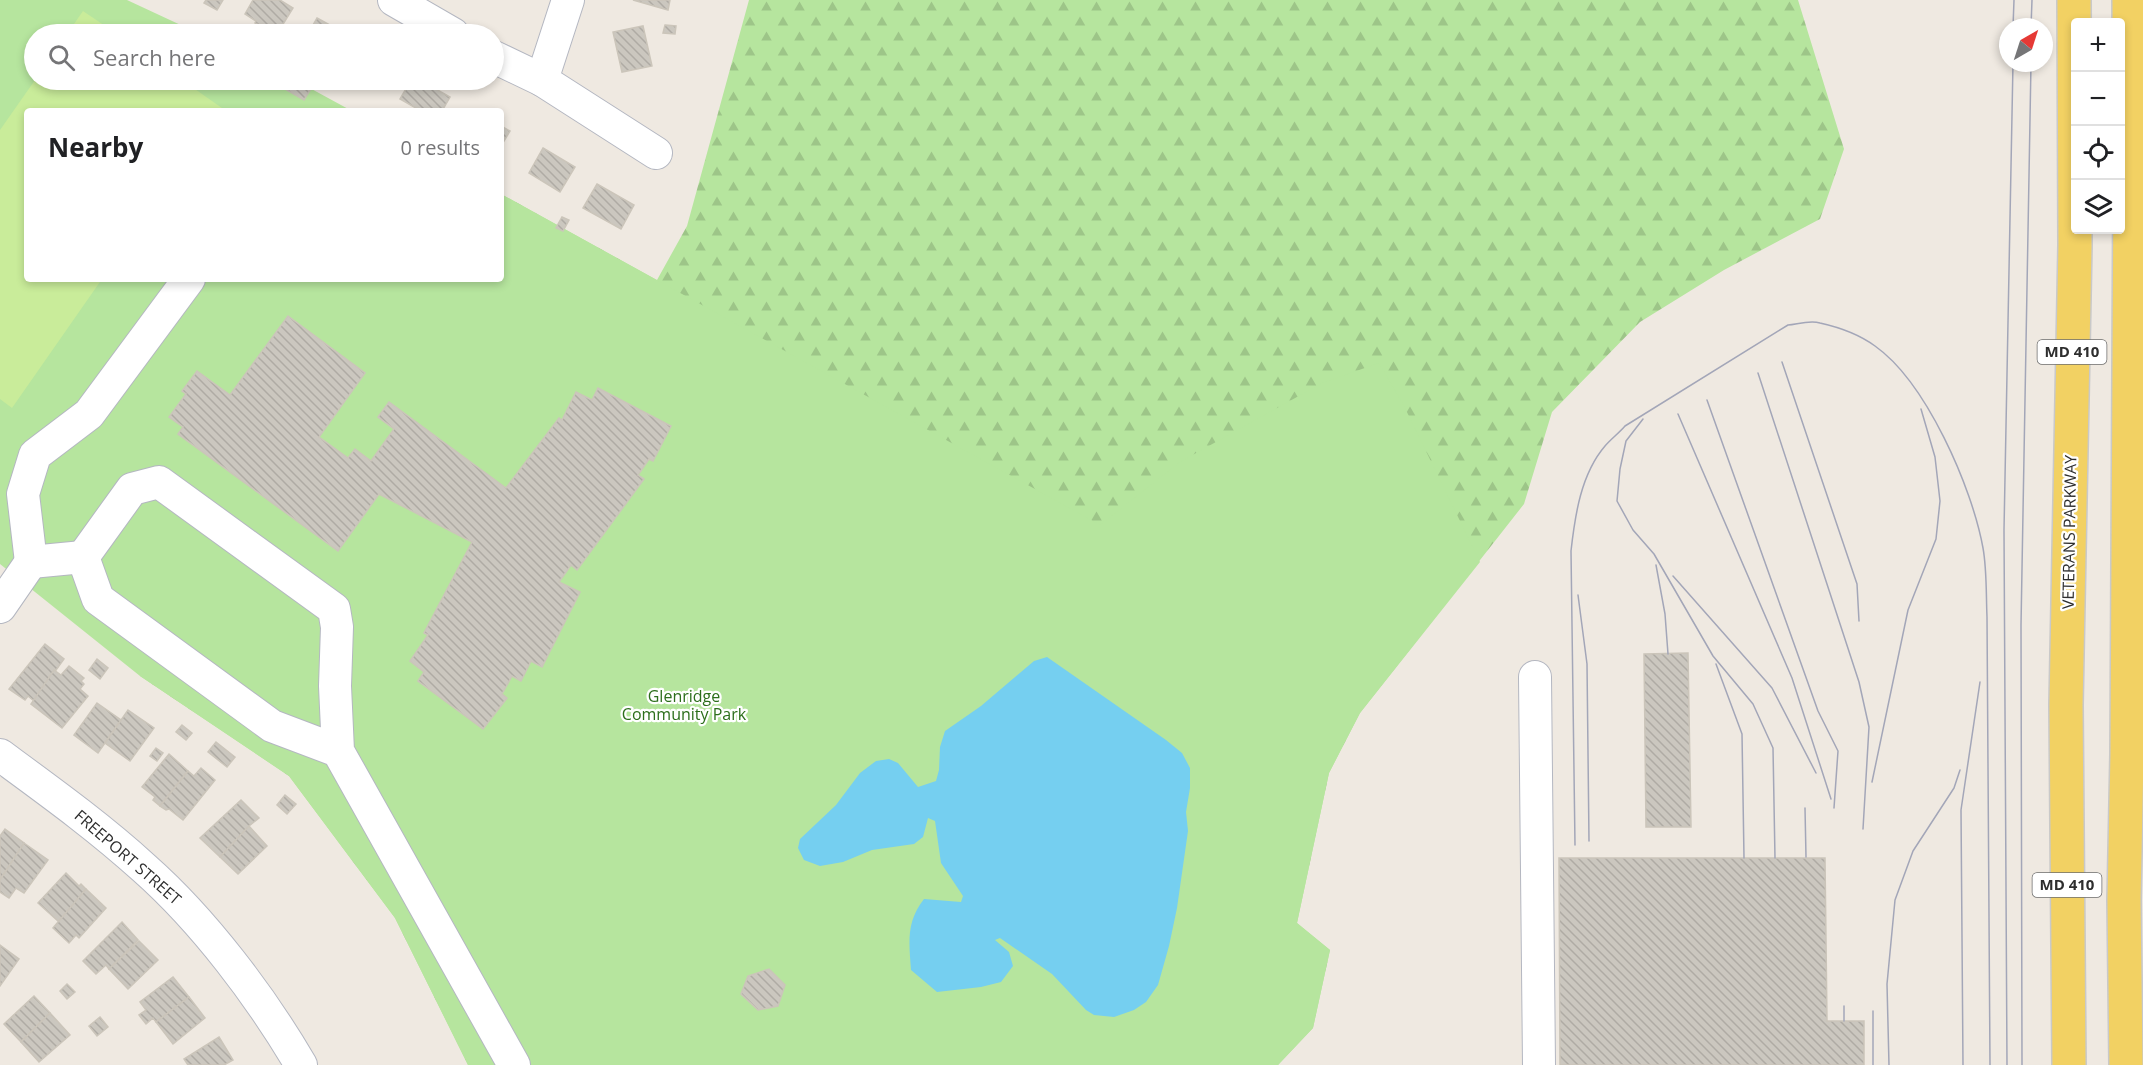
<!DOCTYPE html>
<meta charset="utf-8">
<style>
body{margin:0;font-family:"Open Sans",sans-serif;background:#f2f2f2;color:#202124}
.controls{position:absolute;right:18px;top:18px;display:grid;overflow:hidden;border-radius:6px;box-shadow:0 3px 9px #0003}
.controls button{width:54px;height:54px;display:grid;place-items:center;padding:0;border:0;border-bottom:2px solid #e0e0e0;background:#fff;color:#202124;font:30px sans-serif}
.compass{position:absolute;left:1999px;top:18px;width:54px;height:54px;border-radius:50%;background:#fff;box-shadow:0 3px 9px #0003;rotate:39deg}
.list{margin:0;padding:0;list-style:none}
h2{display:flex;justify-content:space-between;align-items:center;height:78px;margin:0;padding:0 24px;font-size:26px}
h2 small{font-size:20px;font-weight:400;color:#757577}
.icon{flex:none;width:33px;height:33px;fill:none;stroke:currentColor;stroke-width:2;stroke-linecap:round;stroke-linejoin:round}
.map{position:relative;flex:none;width:2143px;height:1065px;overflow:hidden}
.search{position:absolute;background:#fff;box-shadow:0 3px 9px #0003;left:24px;top:24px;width:480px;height:66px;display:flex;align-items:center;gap:15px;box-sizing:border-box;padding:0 21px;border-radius:33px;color:#757577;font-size:22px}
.panel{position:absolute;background:#fff;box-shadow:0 3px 9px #0003;left:24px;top:108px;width:480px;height:174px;border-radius:6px}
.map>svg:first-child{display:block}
.forest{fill:url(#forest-firs)}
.park{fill:#b6e59e}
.pitch{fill:#c9ec9a}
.water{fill:#75cff0}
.building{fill:url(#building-back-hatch);stroke:#cbc5ba;stroke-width:1.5}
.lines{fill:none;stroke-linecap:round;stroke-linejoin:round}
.minor-casing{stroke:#b4b7c1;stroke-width:34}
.major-casing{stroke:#c9c9c9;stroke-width:36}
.minor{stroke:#fff;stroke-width:32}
.major{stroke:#f2d163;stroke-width:33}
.tram{stroke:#a3a6b8;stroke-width:1.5}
.labels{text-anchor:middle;stroke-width:4.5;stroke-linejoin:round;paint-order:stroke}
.shield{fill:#fff;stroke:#6d6d6d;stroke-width:1.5}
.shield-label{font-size:15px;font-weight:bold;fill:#2e2e2e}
.street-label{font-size:16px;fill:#2e2e2e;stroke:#fff}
.park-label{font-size:16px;fill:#2c6e1b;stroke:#fff}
</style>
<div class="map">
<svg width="2143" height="1065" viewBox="0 0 2143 1065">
<defs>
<pattern id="forest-firs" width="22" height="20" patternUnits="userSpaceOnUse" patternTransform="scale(1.5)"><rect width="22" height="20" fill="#b6e59e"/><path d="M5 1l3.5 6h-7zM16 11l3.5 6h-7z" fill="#9dc588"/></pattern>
<pattern id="building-back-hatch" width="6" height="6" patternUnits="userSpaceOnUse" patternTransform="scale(1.5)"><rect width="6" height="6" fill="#cbc7bf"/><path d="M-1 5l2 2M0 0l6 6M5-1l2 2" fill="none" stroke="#afaba4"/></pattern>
</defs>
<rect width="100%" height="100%" fill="#efe9e1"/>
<path class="forest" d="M749,0H1798L1844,149L1820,219L1724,270L1640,322L1552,412L1524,504L1360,713L1329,773L1297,923L1330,950L1313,1028L1278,1065H468L395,918L289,776L140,676L167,632L501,279V194L657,280L687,226Z"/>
<path class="park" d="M0,0H127L200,34H34V80H295L352,111H27V279H501V194L1100,525L1180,462L1322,383L1379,363L1404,406L1480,562L1360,713L1329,773L1297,923L1330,950L1313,1028L1278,1065H468L395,918L289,776L140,676L0,564Z"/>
<g class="pitch">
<path d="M83,11L117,34H67Z"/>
<path d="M35,80H182L222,108L220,111H27V279H102L12,408L0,399V130Z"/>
</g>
<path class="water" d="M1047,657L1166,740L1182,753L1190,768V788L1186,812L1188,831L1177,908L1169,946L1158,985L1146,1002L1134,1010L1114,1017L1094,1015L1086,1010L1052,974L1000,938L995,940L1009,952L1013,966L1001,982L981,987L937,992L911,970C909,942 906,922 924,899L961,902L963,896L941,863L935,821L928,818L923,837L914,844L872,850L843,862L820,866L804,860L798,848L800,839L836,805L860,773L876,761L889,759L898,763L918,787L936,781L939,770L940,747L945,731L981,706L1034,661Z"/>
<g class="building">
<path d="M206,0H223L217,10L204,3Z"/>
<path d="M253,0H280L293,8L277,34L255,23L256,21L245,14Z"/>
<path d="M633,0H670L668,10Z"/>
<path d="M317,18L346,34H308Z"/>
<path d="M665,25L676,26L675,34L663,33Z"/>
<path d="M643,26L652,66L622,72L613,32Z"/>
<path d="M291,80H299L312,87L304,100L285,89Z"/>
<path d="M411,80H420L450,97L442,111H421L400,99Z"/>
<path d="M501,126L510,131L501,146Z"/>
<path d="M543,148L575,167L560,192L529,173Z"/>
<path d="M597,184L634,205L621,229L583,208Z"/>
<path d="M562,217L569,220L563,231L556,228Z"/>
<path d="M288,316L365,373L319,437L348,458L355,449L371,461L394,429L378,417L389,402L506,488L559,418L562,420L576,392L592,400L598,388L671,426L653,461L649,459L638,475L644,479L577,570L571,565L559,582L580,592L542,667L531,661L521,681L512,676L502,694L507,698L483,729L418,681L424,672L410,661L428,635L424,633L472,542L379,494L338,551L178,434L183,427L169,417L186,394L182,391L197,371L230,395Z"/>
<path d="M45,644L64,659L34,701L28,696L25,700L9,689Z"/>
<path d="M1688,653L1691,827H1646L1644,654Z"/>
<path d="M97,659L108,668L100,679L89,670Z"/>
<path d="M69,666L84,678L81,681L84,684L80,689L88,696L62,728L31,704L54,670L61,675Z"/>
<path d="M97,703L121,720L98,753L74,735Z"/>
<path d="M128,710L154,728L130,761L105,743Z"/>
<path d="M182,725L192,733L186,740L176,732Z"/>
<path d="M216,742L235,757L227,767L208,752Z"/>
<path d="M156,748L163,753L157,761L150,756Z"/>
<path d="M169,754L188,771L160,806L153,800L155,797L142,787Z"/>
<path d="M201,768L215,780L183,820L169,809L166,810L160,806L188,771L194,776Z"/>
<path d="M285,795L296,804L287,814L277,805Z"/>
<path d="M241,800L259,818L249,826L220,857L200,838Z"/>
<path d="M249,826L267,846L238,874L220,857Z"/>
<path d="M5,829L24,843L0,880V836Z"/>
<path d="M24,843L48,860L24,893L16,888L9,898L0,892V880Z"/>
<path d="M1559,858H1825L1827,1021H1864V1065H1560Z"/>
<path d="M66,873L79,886L81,884L86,889L59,922L38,903Z"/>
<path d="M86,889L106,908L79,938L76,935L69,943L53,928Z"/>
<path d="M122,922L138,940L109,969L106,965L96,974L83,961Z"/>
<path d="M139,941L158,960L128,989L109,969Z"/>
<path d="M0,945L19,959L0,986Z"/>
<path d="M769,969L785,985L778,1006L758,1010L741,994L748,976Z"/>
<path d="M173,977L189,997L156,1022L153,1018L146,1024L139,1015L146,1010L140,1002Z"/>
<path d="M67,984L75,992L67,999L60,991Z"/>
<path d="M34,996L50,1013L21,1042L4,1024Z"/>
<path d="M189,997L205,1018L173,1044L156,1022Z"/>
<path d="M50,1013L70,1035L39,1062L21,1042Z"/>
<path d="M100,1017L108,1027L97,1036L89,1026Z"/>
<path d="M219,1037L233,1060L224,1065H188L184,1059Z"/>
</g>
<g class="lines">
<g class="minor-casing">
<g id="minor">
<path d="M394,0L453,34"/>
<path d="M494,57L542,80L656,153"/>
<path d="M542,80L568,0"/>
<path d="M31,562L23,494L35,455L89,414L189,279"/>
<path d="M31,562L83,557"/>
<path d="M0,607L31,562"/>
<path d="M1535,677L1539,1065"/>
<path d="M338,751L272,726L98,599L83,557L132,489L159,482L334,609L337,627L335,686L338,751L514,1065"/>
<path d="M0,755C49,791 99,827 144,868C204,921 261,997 301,1065"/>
</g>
</g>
<g class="major-casing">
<g id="major">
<path d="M2069,1065L2066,705L2075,245L2074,0"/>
<path d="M2126,1065L2124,900L2127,754L2130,176L2129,0"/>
</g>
</g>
<use href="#minor" class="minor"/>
<use href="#major" class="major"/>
<g class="tram">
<path d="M2013,27L2014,0"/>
<path d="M2031,27L2032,0"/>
<path d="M1782,362L1857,584L1859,621"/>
<path d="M1758,373L1859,682L1869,727L1863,829"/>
<path d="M1707,400L1818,711L1838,751L1834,808"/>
<path d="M1678,414L1792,678L1831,799"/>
<path d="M1643,419L1626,441L1620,469L1617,501L1633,530L1654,554L1713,656L1753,704L1773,748L1775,858"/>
<path d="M1656,565L1665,614L1668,654"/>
<path d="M1673,576L1772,688L1816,773"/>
<path d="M1578,595L1587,664L1589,841"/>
<path d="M1716,664L1742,734L1744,858"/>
<path d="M1872,782L1908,610L1936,539L1940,501L1935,457L1921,409"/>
<path d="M1805,808L1806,857"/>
<path d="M1575,845L1571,551C1575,515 1581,474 1605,446C1611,439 1619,433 1625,426L1788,325C1798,324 1810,320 1820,323C1838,327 1860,335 1875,346C1926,382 1972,487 1983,548C1987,570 1986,595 1987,617L1990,1065"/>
<path d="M1844,1006V1021"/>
<path d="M1873,1011V1065"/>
<path d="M1889,1065L1887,984L1895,900L1913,851L1954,788L1960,770"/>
<path d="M1963,1065L1961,810L1980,682"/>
<path d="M2007,1065L2004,530L2013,63"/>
<path d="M2022,1065L2021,625L2031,63"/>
</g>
</g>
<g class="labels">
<g class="shield">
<rect x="2037.5" y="340" width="69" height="24" rx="4.5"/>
<rect x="2032.5" y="873" width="69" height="24" rx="4.5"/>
</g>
<g class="shield-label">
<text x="2072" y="357">MD 410</text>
<text x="2067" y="890">MD 410</text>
</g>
<g class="street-label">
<text transform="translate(2069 532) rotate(-89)" y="6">VETERANS PARKWAY</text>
<text transform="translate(128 857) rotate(41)" y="6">FREEPORT STREET</text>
</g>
<g class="park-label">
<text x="684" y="702">Glenridge<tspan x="684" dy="18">Community Park</tspan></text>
</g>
</g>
</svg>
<div class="controls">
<button>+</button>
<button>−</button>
<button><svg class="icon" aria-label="locate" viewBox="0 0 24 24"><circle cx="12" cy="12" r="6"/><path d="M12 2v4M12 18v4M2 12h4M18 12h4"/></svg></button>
<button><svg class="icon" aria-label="layers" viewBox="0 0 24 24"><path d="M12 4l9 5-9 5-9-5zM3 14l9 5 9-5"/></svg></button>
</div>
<svg class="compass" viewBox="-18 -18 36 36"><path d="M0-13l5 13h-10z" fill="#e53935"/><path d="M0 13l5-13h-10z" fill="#757577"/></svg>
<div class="search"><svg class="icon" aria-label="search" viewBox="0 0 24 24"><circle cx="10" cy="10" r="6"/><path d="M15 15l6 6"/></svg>Search here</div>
<section class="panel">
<h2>Nearby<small>0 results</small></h2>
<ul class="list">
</ul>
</section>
</div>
